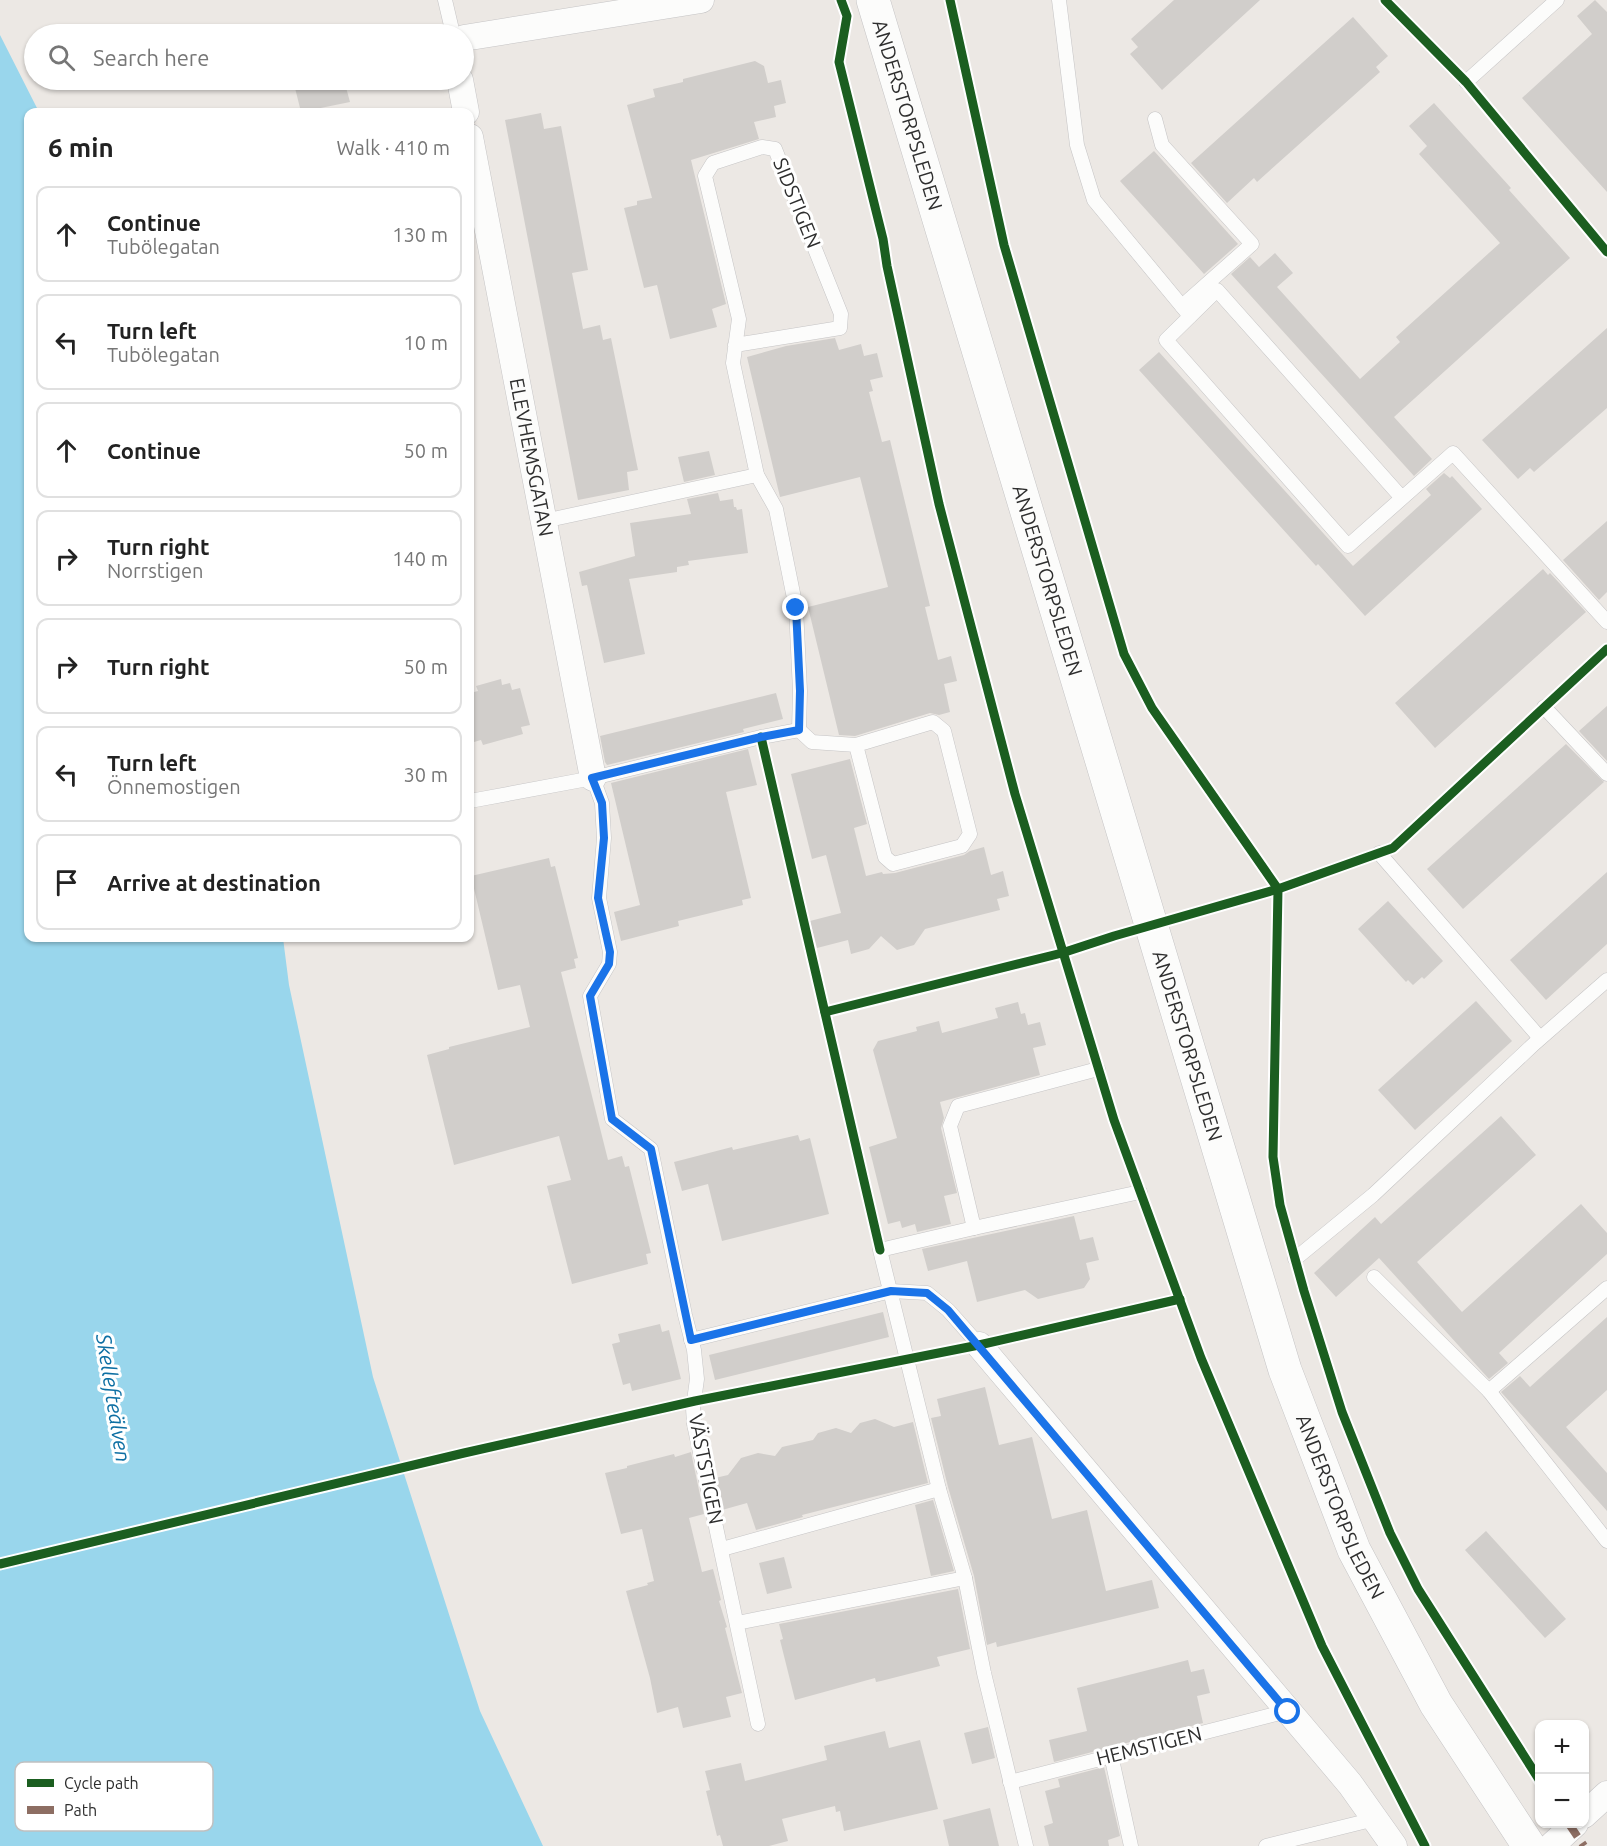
<!DOCTYPE html>
<meta charset="utf-8">
<style>
body{margin:0;font-family:Ubuntu,sans-serif;background:#f2f2f2;color:#222}
.controls{position:absolute;right:18px;bottom:18px;display:grid;overflow:hidden;border-radius:12px;box-shadow:0 2px 4px #0004}
.controls button{width:54px;height:54px;display:grid;place-items:center;padding:0;border:0;border-bottom:2px solid #e0e0e0;background:#fff;color:#222;font:30px sans-serif}
.stop{position:absolute;width:18px;height:18px;margin:-14px;border:4px solid #1a73e8;border-radius:50%;background:#fff}
.stop.end{background:#1a73e8;border-color:#fff;box-shadow:0 2px 6px #0008}
.list{margin:0;padding:0;list-style:none}
h2{display:flex;justify-content:space-between;align-items:center;height:78px;margin:0;padding:0 24px;font-size:26px}
h2 small{font-size:20px;font-weight:400;color:#767676}
.list li{display:grid;grid-template-columns:39px 1fr auto;gap:18px;align-items:center;box-sizing:border-box;height:96px;margin:0 12px 12px;padding:0 12px;border:2px solid #e0e0e0;border-radius:12px}
.list b{display:block;font-size:22px;white-space:nowrap}
.list p{margin:0;font-size:20px;white-space:nowrap;color:#767676}
.list em{font-size:20px;font-style:normal;color:#767676}
.icon{flex:none;width:33px;height:33px;fill:none;stroke:currentColor;stroke-width:2;stroke-linecap:round;stroke-linejoin:round}
.map{position:relative;flex:none;width:1607px;height:1846px;overflow:hidden}
.search{position:absolute;background:#fff;box-shadow:0 2px 4px #0004;left:24px;top:24px;width:450px;height:66px;display:flex;align-items:center;gap:15px;box-sizing:border-box;padding:0 21px;border-radius:33px;color:#767676;font-size:22px}
.panel{position:absolute;background:#fff;box-shadow:0 2px 4px #0004;left:24px;top:108px;width:450px;height:834px;border-radius:12px}
.map>svg:first-child{display:block}
.water{fill:#99d6ec}
.building{fill:#d1cecb}
.lines{fill:none;stroke-linecap:round;stroke-linejoin:round}
.lane-casing{stroke:#c5c4c5;stroke-width:15}
.street-casing{stroke:#c5c4c5;stroke-width:27}
.secondary-casing{stroke:#c5c4c5;stroke-width:34}
.lane{stroke:#fcfcfb;stroke-width:14}
.street{stroke:#fcfcfb;stroke-width:26}
.secondary{stroke:#fcfcfb;stroke-width:33}
.quiet{stroke:#8d6e63;stroke-width:8;stroke-dasharray:15 8;stroke-linecap:butt}
.cycleway-casing{stroke:#fff;stroke-width:13}
.cycleway{stroke:#1b5e20;stroke-width:9}
.route{stroke:#1a73e8;stroke-width:8}
.labels{text-anchor:middle;stroke-width:6;stroke-linejoin:round;paint-order:stroke}
.street-label{font-size:20px;fill:#2e2e2e;stroke:#fff}
.water-label{font-size:21px;font-style:italic;fill:#0d6fa3;stroke:#fff}
.key{fill:#fff;stroke:#c0c0c0;stroke-width:1.5}
.key-label{font-size:16px;fill:#2e2e2e}
</style>
<div class="map">
<svg width="1607" height="1846" viewBox="0 0 1607 1846">
<rect width="100%" height="100%" fill="#ece8e4"/>
<path class="water" d="M0,35L39,112H28V938H283L289,985L373,1377L480,1711L543,1846H0Z"/>
<g class="building">
<path d="M1174,0H1260L1162,90L1130,54L1138,47L1131,39Z"/>
<path d="M1595,0L1607,12V192L1522,98L1592,34L1577,16Z"/>
<path d="M1353,17L1388,56L1376,67L1380,72L1257,182L1254,178L1227,203L1191,163Z"/>
<path d="M755,61L764,66L768,83L781,80L786,103L774,106L776,117L754,122L759,139L691,160L726,304L712,309L717,327L670,339L657,285L644,288L624,208L637,205V201L652,198L627,105L655,97L653,89L683,82V79Z"/>
<path d="M293,80H344L350,102L301,112Z"/>
<path d="M1434,103L1511,188L1509,190L1570,258L1394,417L1432,459L1414,476L1231,274L1250,257L1259,267L1275,253L1293,273L1277,287L1360,379L1400,342L1396,337L1500,243L1419,154L1427,146L1409,126Z"/>
<path d="M541,113L544,129L561,126L588,270L572,273L583,329L600,325L603,340L611,338L638,470L627,472L629,490L578,500L505,120Z"/>
<path d="M1154,151L1238,244L1204,274L1120,181Z"/>
<path d="M1607,328V408L1534,472L1530,468L1518,479L1482,440Z"/>
<path d="M835,338L839,350L861,344L864,356L877,353L883,377L870,380L873,391L869,392L882,442L890,440L930,606L925,607L938,660L951,656L957,681L944,684L950,712L939,715L930,713L855,736L839,735L808,607L888,587L860,477L780,497L747,357L786,346Z"/>
<path d="M1159,352L1353,566L1431,495L1426,489L1444,473L1450,478L1452,476L1482,509L1365,616L1318,564L1316,566L1139,370Z"/>
<path d="M709,451L715,475L684,482L678,457Z"/>
<path d="M718,493L720,501L733,499L734,507H736L737,510L742,509L748,553L688,561L689,565L677,567V572L629,579L645,654L604,663L587,585L582,586L579,572L635,556L630,523L691,514L687,499Z"/>
<path d="M1607,521V592L1599,600L1563,560Z"/>
<path d="M1543,569L1548,575L1550,573L1586,612L1435,748L1395,703Z"/>
<path d="M501,679L502,685L510,683L512,690L520,688L530,725L521,727L523,734L483,745L481,740L474,742L470,725V693L478,691L476,686Z"/>
<path d="M776,693L783,719L743,729L744,732L607,765L605,762L600,736Z"/>
<path d="M1607,706V761L1579,731Z"/>
<path d="M1566,744L1604,782L1463,909L1427,869Z"/>
<path d="M748,749L757,785L726,792L751,898L742,900L743,905L678,921L679,926L621,941L614,912L640,905L611,783Z"/>
<path d="M850,759L867,824L854,828L866,876L882,872L883,874L895,873L964,855L970,851L984,847L991,875L1003,871L1009,896L997,899L1000,910L925,929L914,945L897,950L881,936L869,949L851,954L848,940L817,948L810,921L841,913L826,855L812,859L791,774Z"/>
<path d="M549,858L551,867L555,866L578,958L574,959L576,968L561,972L608,1160L622,1156L625,1167L629,1166L651,1253L646,1254L648,1264L572,1284L547,1186L571,1180L559,1136L454,1165L427,1055L449,1049V1047L530,1027L520,985L498,990L471,876Z"/>
<path d="M1607,872V944L1546,1000L1510,960Z"/>
<path d="M1388,901L1443,961L1424,979L1422,977L1413,985L1408,980L1406,982L1358,929Z"/>
<path d="M1476,1001L1512,1041L1415,1130L1378,1090Z"/>
<path d="M1018,1002L1021,1014L1025,1013L1028,1025L1040,1022L1046,1045L1033,1048L1040,1075L940,1102L944,1118L941,1128L957,1193L944,1196L951,1224L917,1232L915,1224L902,1228L900,1221L888,1224L869,1147L897,1138L873,1050L878,1041L917,1031L916,1027L939,1021L942,1033L998,1018L995,1008Z"/>
<path d="M1501,1116L1536,1155L1417,1262L1462,1312L1581,1204L1607,1233V1254L1499,1353L1508,1363L1489,1379L1379,1258L1336,1297L1314,1273L1375,1217L1381,1224Z"/>
<path d="M798,1135L800,1141L810,1138L829,1214L722,1241L708,1184L682,1191L674,1162L732,1147L733,1150Z"/>
<path d="M1074,1216L1080,1240L1093,1237L1099,1260L1086,1263L1090,1279L1084,1288L1038,1299L1025,1290L977,1302L967,1261L928,1271L922,1249Z"/>
<path d="M883,1312L889,1337L715,1380L709,1355Z"/>
<path d="M1607,1317V1390L1566,1427L1607,1473V1511L1501,1392L1520,1376L1530,1387Z"/>
<path d="M660,1324L662,1332L669,1330L681,1379L632,1391L630,1383L623,1385L612,1344L620,1342L618,1334Z"/>
<path d="M985,1387L999,1445L1032,1437L1052,1519L1087,1510L1106,1591L1152,1580L1159,1608L997,1647L996,1642L987,1645L974,1576L948,1487L931,1418L941,1416L937,1399Z"/>
<path d="M875,1419L894,1427L913,1422L928,1483L802,1515L803,1517L756,1530L747,1503L722,1510L715,1478L728,1475L741,1458L758,1453L775,1456L782,1447L813,1440L818,1433L836,1428L851,1433L860,1423Z"/>
<path d="M691,1452L704,1514L689,1518L702,1572L713,1569L721,1600L719,1601L727,1627L725,1628L742,1693L726,1697L731,1717L683,1728L678,1707L657,1713L650,1678L626,1591L648,1585L647,1583L654,1581L642,1529L621,1534L605,1473L627,1468V1466L674,1454L675,1457Z"/>
<path d="M933,1500L954,1571L931,1576L915,1505Z"/>
<path d="M1486,1531L1566,1619L1545,1638L1465,1550Z"/>
<path d="M784,1557L792,1588L767,1594L759,1563Z"/>
<path d="M958,1589L970,1649L937,1657L940,1666L881,1681L876,1682L875,1678L795,1700L780,1640L783,1639L779,1624Z"/>
<path d="M1188,1660L1191,1672L1204,1669L1210,1693L1197,1696L1203,1723L1054,1762L1049,1740L1087,1731L1077,1688Z"/>
<path d="M988,1727L995,1758L972,1764L964,1733Z"/>
<path d="M885,1731L889,1748L920,1740L938,1809L844,1831L840,1811L836,1812L835,1806L782,1819L788,1841L769,1846H723L720,1835L717,1836L706,1791L710,1790L705,1771L741,1763L745,1781L827,1760L824,1746Z"/>
<path d="M1104,1767L1120,1836L1108,1840L1109,1846H1049L1044,1826L1053,1823L1045,1791L1060,1787L1058,1779Z"/>
<path d="M990,1808L999,1846H949L943,1820Z"/>
</g>
<g class="lines">
<g class="lane-casing">
<g id="lane">
<path d="M445,0L453,34"/>
<path d="M1059,0L1077,145L1094,200L1190,316"/>
<path d="M1466,82L1557,0"/>
<path d="M1155,119L1162,145L1252,244L1182,306"/>
<path d="M735,345L840,328L841,314L775,149L762,147L713,163L705,176L739,319L733,363L757,475L776,509L796,608L800,691L799,730L812,742L856,745L933,722L944,731L970,834L962,846L893,864L885,857L856,745"/>
<path d="M1402,498L1217,290L1166,340L1348,546L1453,453L1607,622"/>
<path d="M544,521L757,475"/>
<path d="M1544,707L1607,774"/>
<path d="M593,778L602,803L604,838L599,898L610,952L609,964L590,996L612,1119L651,1149L685,1315L694,1350L697,1379L693,1408L694,1424L758,1724"/>
<path d="M470,801L593,778L761,737L799,730"/>
<path d="M1379,853L1540,1038"/>
<path d="M1098,1069L958,1106L950,1126L974,1228L1140,1192"/>
<path d="M974,1228L880,1250L939,1489L965,1578L984,1673L1026,1846"/>
<path d="M1295,1259L1373,1195L1535,1043L1607,980"/>
<path d="M1374,1277L1489,1391L1607,1541"/>
<path d="M691,1340L891,1291L927,1293L948,1310L979,1345"/>
<path d="M1489,1391L1607,1288"/>
<path d="M722,1549L939,1489"/>
<path d="M737,1623L965,1578"/>
<path d="M1111,1755L1131,1846"/>
<path d="M1010,1782L1288,1711"/>
<path d="M1266,1846L1375,1819"/>
</g>
</g>
<g class="street-casing">
<g id="street">
<path d="M464,38L701,0"/>
<path d="M460,80L466,112"/>
<path id="s1" d="M470,137L593,778"/>
<path d="M979,1345L1350,1784L1394,1846"/>
<path d="M1584,1815L1607,1794"/>
<path d="M1551,1846L1575,1824"/>
</g>
</g>
<g class="secondary-casing">
<g id="secondary">
<path id="s2" d="M873,0L1285,1370L1354,1550L1436,1704L1529,1846"/>
</g>
</g>
<use href="#lane" class="lane"/>
<use href="#street" class="street"/>
<use href="#secondary" class="secondary"/>
<g class="quiet">
<path d="M470,145L471,144"/>
<path d="M1569,1824L1584,1846"/>
</g>
<g class="cycleway-casing">
<g id="cycleway">
<path d="M841,0L847,16L839,62L883,239L887,266L939,504L1015,794L1114,1120L1201,1358L1322,1646L1425,1846"/>
<path d="M1385,0L1466,82L1607,252"/>
<path d="M761,737L880,1250"/>
<path d="M825,1012L1062,953L1114,936L1278,889L1152,708L1124,654L1004,245L950,0"/>
<path d="M0,1564L464,1453L695,1401L979,1345L1180,1299"/>
<path d="M1540,1781L1418,1589L1390,1533L1342,1412L1304,1291L1280,1205L1273,1157L1278,889L1393,848L1607,649"/>
</g>
</g>
<use href="#cycleway" class="cycleway"/>
</g>
<g class="lines">
<path class="route" d="M796,608L800,691L799,730L761,737L592,778L602,803L604,838L598,898L610,952L609,964L590,996L612,1119L651,1149L691,1340L891,1291L927,1293L948,1310L1288,1712"/>
</g>
<g class="labels">
<g class="street-label">
<text dy="7" stroke="none"><textPath href="#s2" startOffset="120">ANDERSTORPSLEDEN</textPath></text>
<text transform="translate(797 203) rotate(68)" y="7">SIDSTIGEN</text>
<text dy="7" stroke="none"><textPath href="#s1" startOffset="326">ELEVHEMSGATAN</textPath></text>
<text dy="7" stroke="none"><textPath href="#s2" startOffset="606">ANDERSTORPSLEDEN</textPath></text>
<text dy="7" stroke="none"><textPath href="#s2" startOffset="1092">ANDERSTORPSLEDEN</textPath></text>
<text transform="translate(706 1469) rotate(79)" y="7">VÄSTSTIGEN</text>
<text dy="7" stroke="none"><textPath href="#s2" startOffset="1578">ANDERSTORPSLEDEN</textPath></text>
<text transform="translate(1149 1746) rotate(-14)" y="7">HEMSTIGEN</text>
</g>
<g class="water-label">
<text transform="translate(113 1398) rotate(81)" y="7">Skellefteälven</text>
</g>
</g>
<rect x="15" y="1762" width="198" height="69" rx="9" class="key"/>
<rect x="27" y="1779" width="27" height="8" fill="#1b5e20"/>
<rect x="27" y="1806" width="27" height="8" fill="#8d6e63"/>
<g class="key-label">
<text x="64" y="1789">Cycle path</text>
<text x="64" y="1816">Path</text>
</g>
</svg>
<div class="controls">
<button>+</button>
<button>−</button>
</div>
<div class="stop" style="left:1288px;top:1712px"></div>
<div class="stop end" style="left:796px;top:608px"></div>
<div class="search"><svg class="icon" aria-label="search" viewBox="0 0 24 24"><circle cx="10" cy="10" r="6"/><path d="M15 15l6 6"/></svg>Search here</div>
<section class="panel">
<h2>6 min<small>Walk · 410 m</small></h2>
<ul class="list">
<li><svg class="icon" aria-label="ahead" viewBox="0 0 24 24"><path d="M12 20V5M6 11l6-6 6 6"/></svg><div><b>Continue</b><p>Tubölegatan</p></div><em>130 m</em></li>
<li><svg class="icon" aria-label="left" viewBox="0 0 24 24"><path d="M17 20v-9H6M10 6l-5 5 5 5"/></svg><div><b>Turn left</b><p>Tubölegatan</p></div><em>10 m</em></li>
<li><svg class="icon" aria-label="ahead" viewBox="0 0 24 24"><path d="M12 20V5M6 11l6-6 6 6"/></svg><div><b>Continue</b></div><em>50 m</em></li>
<li><svg class="icon" aria-label="right" viewBox="0 0 24 24"><path d="M7 20v-9h11M14 6l5 5-5 5"/></svg><div><b>Turn right</b><p>Norrstigen</p></div><em>140 m</em></li>
<li><svg class="icon" aria-label="right" viewBox="0 0 24 24"><path d="M7 20v-9h11M14 6l5 5-5 5"/></svg><div><b>Turn right</b></div><em>50 m</em></li>
<li><svg class="icon" aria-label="left" viewBox="0 0 24 24"><path d="M17 20v-9H6M10 6l-5 5 5 5"/></svg><div><b>Turn left</b><p>Önnemostigen</p></div><em>30 m</em></li>
<li><svg class="icon" aria-label="arrive" viewBox="0 0 24 24"><path d="M6 21V4h12l-3 4 3 4H6"/></svg><div><b>Arrive at destination</b></div></li>
</ul>
</section>
</div>
